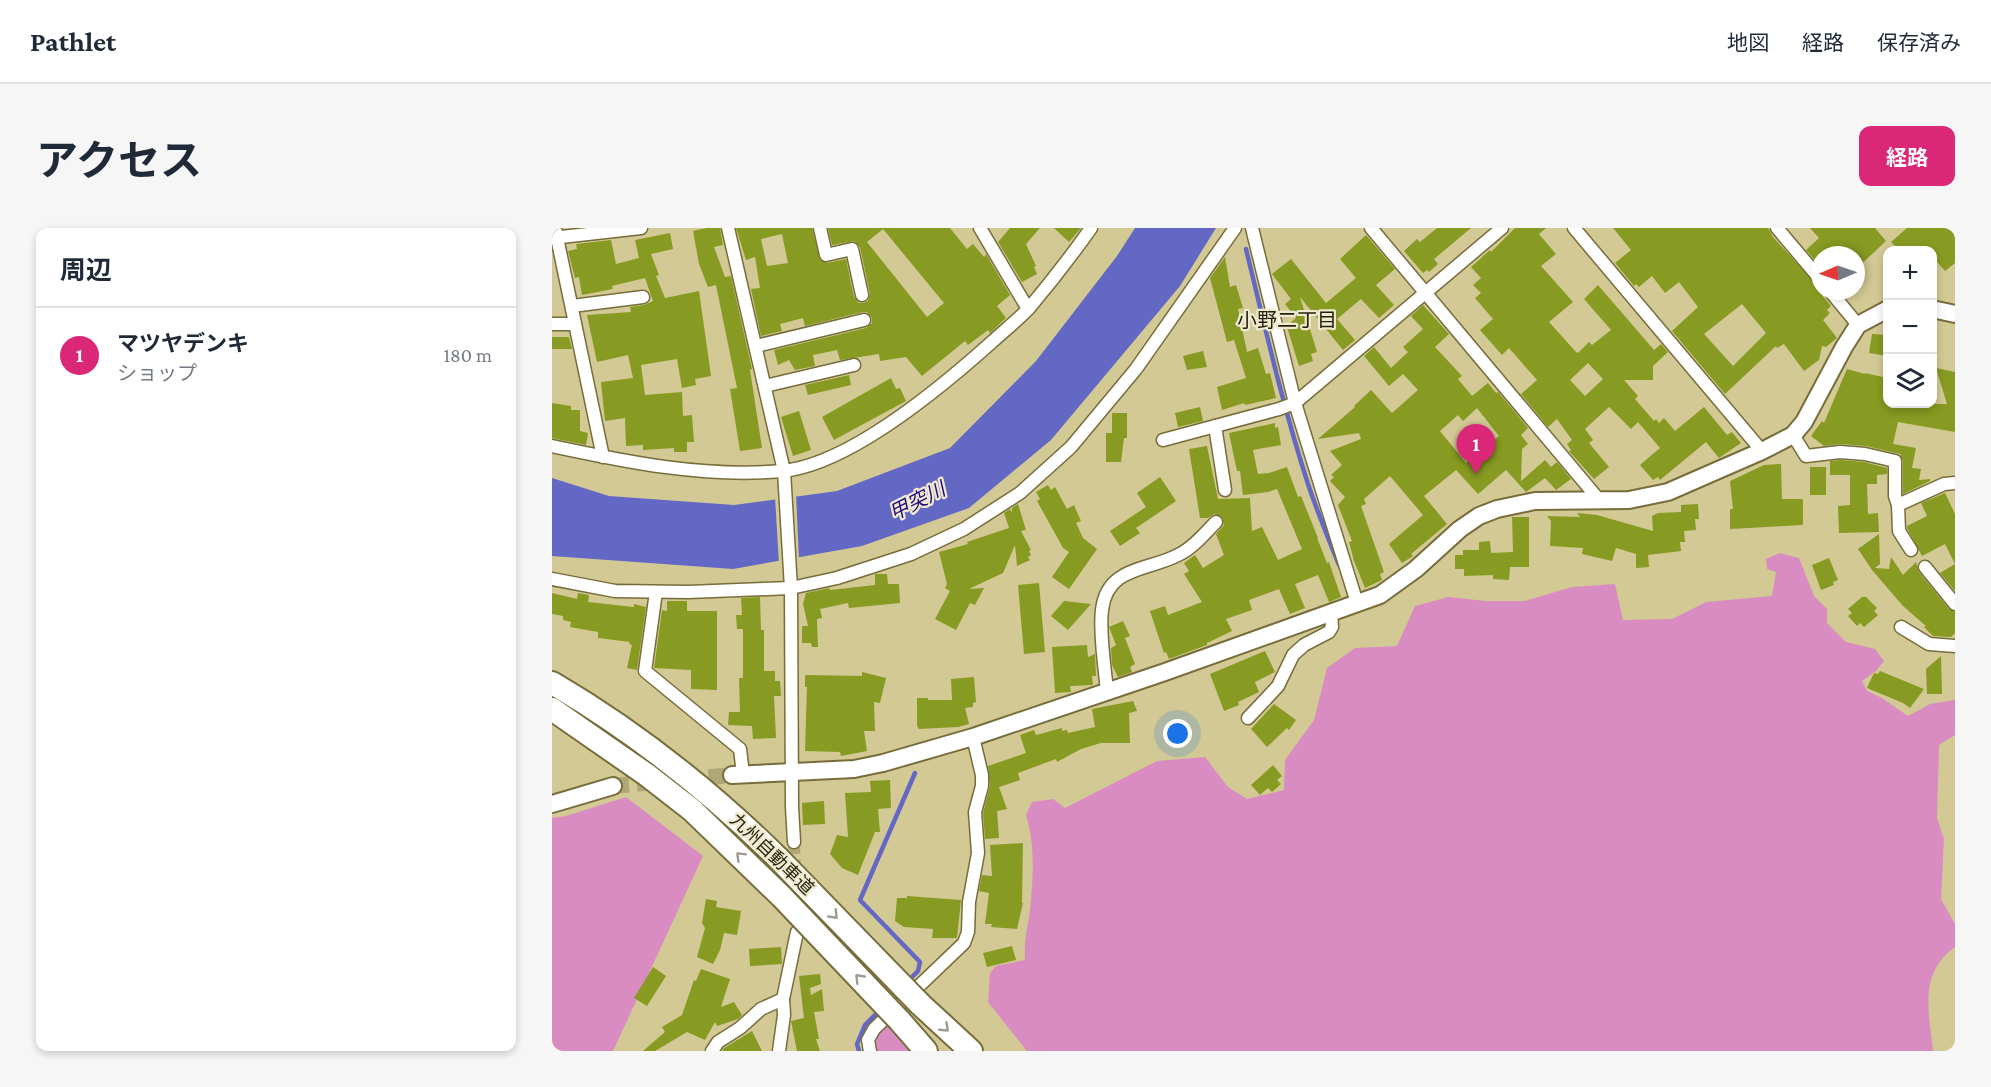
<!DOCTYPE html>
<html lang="ja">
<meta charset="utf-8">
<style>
body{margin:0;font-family:"Crimson Pro","Noto Sans JP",serif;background:#f6f6f7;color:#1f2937}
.controls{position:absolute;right:18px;top:18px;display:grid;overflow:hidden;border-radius:12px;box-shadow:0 3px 9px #0003}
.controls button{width:54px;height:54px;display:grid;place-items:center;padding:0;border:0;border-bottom:2px solid #e0e1e3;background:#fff;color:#1f2937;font:30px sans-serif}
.compass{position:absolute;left:1259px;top:18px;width:54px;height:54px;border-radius:50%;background:#fff;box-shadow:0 3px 9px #0003;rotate:268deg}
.you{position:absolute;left:626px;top:506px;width:21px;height:21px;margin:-15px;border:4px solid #fff;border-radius:50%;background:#1a73e8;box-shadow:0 0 0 9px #1a73e833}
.badge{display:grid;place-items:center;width:39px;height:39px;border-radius:50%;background:#db2777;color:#fff;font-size:20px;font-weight:700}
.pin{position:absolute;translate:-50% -50px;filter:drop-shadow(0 2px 3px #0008)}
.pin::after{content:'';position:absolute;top:32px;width:21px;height:18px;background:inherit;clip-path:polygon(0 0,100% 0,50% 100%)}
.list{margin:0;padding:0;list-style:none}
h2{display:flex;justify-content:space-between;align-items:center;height:78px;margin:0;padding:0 24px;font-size:26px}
h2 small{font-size:20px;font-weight:400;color:#747a83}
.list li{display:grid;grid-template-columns:39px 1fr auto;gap:18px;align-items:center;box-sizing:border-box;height:96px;padding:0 24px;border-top:2px solid #e0e1e3}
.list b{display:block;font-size:22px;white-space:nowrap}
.list p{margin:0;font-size:20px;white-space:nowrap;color:#747a83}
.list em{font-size:20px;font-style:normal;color:#747a83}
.icon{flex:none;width:33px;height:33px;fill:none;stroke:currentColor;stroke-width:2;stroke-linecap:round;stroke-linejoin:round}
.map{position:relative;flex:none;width:1403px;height:823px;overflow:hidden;border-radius:12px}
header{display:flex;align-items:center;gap:36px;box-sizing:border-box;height:84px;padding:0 30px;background:#fff;border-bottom:2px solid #e0e1e3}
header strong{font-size:28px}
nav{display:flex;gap:33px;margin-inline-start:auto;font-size:21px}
.intro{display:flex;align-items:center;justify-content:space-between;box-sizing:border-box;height:144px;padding:0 36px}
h1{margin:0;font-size:42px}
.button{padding:15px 27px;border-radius:12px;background:#db2777;color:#fff;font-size:21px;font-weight:700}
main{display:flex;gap:36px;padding:0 36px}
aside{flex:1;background:#fff;border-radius:12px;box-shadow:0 3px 9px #0003}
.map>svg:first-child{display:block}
.green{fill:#d88cc1}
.water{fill:#6368c4}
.pier{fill:#d3c994}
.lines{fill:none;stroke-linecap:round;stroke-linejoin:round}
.stream{stroke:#6368c4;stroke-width:4.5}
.building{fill:#879a21;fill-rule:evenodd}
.street-tunnel{stroke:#b0a779;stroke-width:12;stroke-dasharray:12 6;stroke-linecap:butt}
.secondary-tunnel{stroke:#b0a779;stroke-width:16;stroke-dasharray:16 8;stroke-linecap:butt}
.street-casing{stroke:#776d3b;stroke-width:15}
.secondary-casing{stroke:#776d3b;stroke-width:20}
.highway-casing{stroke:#776d3b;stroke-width:26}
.street{stroke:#fff;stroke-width:12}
.secondary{stroke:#fff;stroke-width:16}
.highway{stroke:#fff;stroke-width:22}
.highway-bridge-casing{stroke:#776d3b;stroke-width:26;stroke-linecap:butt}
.highway-bridge{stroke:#fff;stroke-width:22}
.oneway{stroke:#9d9b92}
.labels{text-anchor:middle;stroke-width:4.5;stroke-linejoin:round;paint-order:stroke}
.street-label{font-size:18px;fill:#25210c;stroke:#eeeacf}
.neighbourhood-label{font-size:20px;fill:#25210c;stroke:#eeeacf}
.water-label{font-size:20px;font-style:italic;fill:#260c80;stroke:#eeeacf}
</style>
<header>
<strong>Pathlet</strong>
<nav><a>地図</a><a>経路</a><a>保存済み</a></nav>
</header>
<div class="intro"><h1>アクセス</h1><a class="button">経路</a></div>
<main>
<aside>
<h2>周辺<small></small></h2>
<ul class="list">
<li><span class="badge">1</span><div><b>マツヤデンキ</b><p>ショップ</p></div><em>180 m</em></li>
</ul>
</aside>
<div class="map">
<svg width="1403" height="823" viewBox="0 0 1403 823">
<rect width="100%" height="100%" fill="#d3c994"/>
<g class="green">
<path d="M1228,325L1247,330L1262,368L1275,381V395L1294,414L1323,421L1332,433L1324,443L1310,453L1315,463L1330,470L1356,488L1378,476L1403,472V507L1387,517L1385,590L1392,611L1389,671L1403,696V719C1366,746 1377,784 1381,823H475L436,774L438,745L444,738L473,732C472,717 474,704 477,690C481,656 484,619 474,587L480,574L501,571L513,580L605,533L653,529L676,559L695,571L732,562L733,532L762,492L775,440L803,420L845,418L863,378L896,369L934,373H973L1020,359L1063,356L1071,392L1120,391L1154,374L1220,368L1224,344L1215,341L1214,331Z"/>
<path d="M74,569L151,628L61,823H0V590L14,588Z"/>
<path d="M334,797L357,823H322C321,811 326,806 334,797Z"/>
</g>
<path class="water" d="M583,0H664L628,58L499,212L417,280L310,318L181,341L0,328V250L57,268L182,277L285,263L398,220L484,133L565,28Z"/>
<path class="pier" d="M244,266L247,332L227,336L223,268Z"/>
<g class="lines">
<g class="stream">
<path d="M694,21C713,99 731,179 756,256C765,283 776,310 787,337"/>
<path d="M356,753L366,743L368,734L308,672L363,545"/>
<path d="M307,823L305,816L313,797L327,783"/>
</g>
</g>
<g class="building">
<path d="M155,0H168L171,17L162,19L173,49L179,48L200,141L198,142L210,220L188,223L178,161L185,160L164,57L156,59L147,36L141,3Z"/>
<path d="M184,0H260L268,32L275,35L294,31L302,69L307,75H311L316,73L318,66L308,19L302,13L280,17L276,0H398L415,21L421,16L432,29L434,26L458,67L445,78L454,90L438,105L436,102L416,117L413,113L370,148L354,129L328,133L327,126L288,132L285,122L261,127L263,138L243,142L237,132L226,137L222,122L314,100L320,95V90L315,84H311L253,98L251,90L228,96L230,103L209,108L199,61L208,60L203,29L194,32ZM331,1L392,75L375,89L315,14ZM230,6L236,35L215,38L209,11Z"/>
<path d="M458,0H488L474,16L484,38L482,39L485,46L470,54L446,14Z"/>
<path d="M502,0H529L517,14Z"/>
<path d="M885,0H919L882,31L886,36L877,44L875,42L871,45L852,23L865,11L868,14Z"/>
<path d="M963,0H994L987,6L1004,26L989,38L1021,74L997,94L1024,124L1026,125L1037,114L1040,117L1059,102L1032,71L1046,57L1102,122L1109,116L1116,124L1101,138V152H1072L1086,168L1083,171L1102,193L1104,191L1107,195L1112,190L1123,203L1152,179L1175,207L1180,204L1189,215L1167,230L1154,214L1108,252L1106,249L1101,252L1088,237L1108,220L1086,194L1079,201L1057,179L1033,201L1041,212L1037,215L1057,239L1042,251L1017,223L1019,222L1015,216L1020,212L1005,191L996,199L969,166L985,152L957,120L950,127L928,102L941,91L923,70L929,65L921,57L929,50L919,39L938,22L939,24ZM1036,135L1051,151L1033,168L1018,152Z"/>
<path d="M1061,0H1216L1221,9L1270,63L1268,65L1279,78L1275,82L1278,85L1271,92L1285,110L1274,119L1270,118L1267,132L1252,143L1232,116L1225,120L1224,118L1173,166L1120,103L1146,79L1127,54L1113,65L1100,48L1087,59L1084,56L1082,58L1063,35L1079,22ZM1190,76L1214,105L1181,138L1152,106Z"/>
<path d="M1258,0H1323L1334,13L1304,41V27H1268V32L1265,35L1254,22L1267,10Z"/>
<path d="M1355,0H1403V35L1393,43L1380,28V22H1347L1339,14Z"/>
<path d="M118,5L121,21L99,26L107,47L104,48L113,70L147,63L159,148L143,151L144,157L130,160L125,131L89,137L93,167L130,164L131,188L140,187L142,214H135V224H122V220L91,222V217L74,218L73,190L53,193L49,154L81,150L76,127L45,134L35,87L79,84L78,79L92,77L101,73L93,50L60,58L61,61L30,67L27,49L23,50L16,23L25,21L24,16L59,12L64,36L87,30L83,12Z"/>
<path d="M814,7L843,41L824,57L842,77L827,90L809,71L785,91L803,112L791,122L748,69L765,124L759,126L761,133L747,138L736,102L733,99L744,90L733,76L739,71L720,46L739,31L774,75L804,50L788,31Z"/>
<path d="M673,29L678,59L684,57L691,80L686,81L695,124L706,120L714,146L718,145L724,170L693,177L692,175L670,182L665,159L694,150L682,112L675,114L658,50Z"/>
<path d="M871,77L897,106L883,119L910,148L906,151L920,168L936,155L944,165L946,164L976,200L969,207L976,216L970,221L969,253L993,232L999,239L1005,234L1019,251L1004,262L993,250L974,264L954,242L926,266L904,242L872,268L895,296L859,326L861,328L850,335L837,316L871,287L838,248L812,271L814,276L809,278L832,344L828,346L830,352L813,360L802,333L797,314L800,313L786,277L793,269L778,253L782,249L779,247L790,237L778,223L809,211L807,205L766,211L803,179L802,178L819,162L840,185L866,162L851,146L837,158L812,128L822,119L839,140L856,124L851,119L871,101L859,88ZM925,180L947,208L914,235L888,203L906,187L911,193Z"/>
<path d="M1320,106L1335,107V128L1317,125Z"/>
<path d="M0,109H17L20,121H0Z"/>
<path d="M651,123L655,139L635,142L631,128Z"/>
<path d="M1384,140L1403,144V204L1346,194L1341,216L1364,220L1360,240L1369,241L1367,252L1378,251V253L1351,266V233L1348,226L1314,218L1289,216L1272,218L1259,208L1270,193L1272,195L1295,141L1313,146V145L1335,150V176H1395Z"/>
<path d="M297,147L299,157L256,167L253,157Z"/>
<path d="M339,150L344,161L348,160L354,173L282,212L270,189Z"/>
<path d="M0,175L19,178V182H28V203L36,205L34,217L0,210Z"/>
<path d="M648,179L651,193L626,199L623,185Z"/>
<path d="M247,183L259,222L241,228L229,189Z"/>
<path d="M560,185H575V210H572L569,234H554V205H560Z"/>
<path d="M723,195V200L726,199L729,217L701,222L706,246L717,245L735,239L746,269L749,268L766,310H765L775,335L777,334L789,369L777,374L766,347L743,356L753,380L738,386L727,361L697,372L700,382L674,391L680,403L655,415V417L617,431L614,424L612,425L598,383L613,378L616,387L650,374L632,346L637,343L632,335L643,327L651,340L672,327L664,306L672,297L670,289L662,286L656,290H648L637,221L655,218L666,271L698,270L700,303L710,299L726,332L750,321L725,261L716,264L691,267L688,243H685L677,205Z"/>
<path d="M1288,232L1312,234L1335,240V246L1325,247V256H1315L1316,286L1326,285L1327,304L1287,305L1286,278L1298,277V247H1278V233Z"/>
<path d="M1229,236L1230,271H1251V297L1178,301V281H1181L1178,253L1212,237Z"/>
<rect x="1258" y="239" width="16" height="28"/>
<path d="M608,249L624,273L584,300L588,305L568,318L558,303L594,279L585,265Z"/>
<path d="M496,257L499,262L503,259L515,281L522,277L529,293L524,295L531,310L545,321L517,361L500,349L517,324L511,320L485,273L488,271L484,264Z"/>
<path d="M1393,265L1403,286V363L1388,345L1403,336L1393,316L1370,328L1355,300V298L1375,288L1369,275Z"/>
<path d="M466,276L474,302L469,303L479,322L477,323L479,327L476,329L478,332L465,338L463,317L451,345L417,361L432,360L423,377L418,375L404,402L383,391L398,363L393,360L395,356L387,324L416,316L415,314L457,300L452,285L458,281L460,285V280Z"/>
<path d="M1146,276L1147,291H1143L1144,302L1132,303L1133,314H1128L1129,323L1096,327L1097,339L1084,340V326L1064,320L1060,333L1030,326L1031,320L998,318L999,293L995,288L1028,289L1025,285L1045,287L1101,303L1100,288L1106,285L1129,284V277Z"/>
<path d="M960,289H977V339H958L957,352L941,351V347L912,348V341H903V327H911V322H927V314L938,313L939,325L961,324Z"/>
<path d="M1327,306L1328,336L1323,340L1337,341L1339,329L1351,347L1364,334L1367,344L1397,381L1403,384V405L1399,409L1381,408L1372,399L1374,398L1351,378L1320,342L1306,321Z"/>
<path d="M1277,330L1286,352L1281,354L1282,357L1269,362L1260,337Z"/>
<path d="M323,346H335L336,356H347L348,375L297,380L296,375L268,381L270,390L265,391L266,419H260L259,415H250V398H256L251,376L254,365L277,360L278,362L323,357Z"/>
<path d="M487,355L493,424L472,426L466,357Z"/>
<path d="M0,365L25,371L26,365L37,367L36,374L82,379V376L94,379L85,442L75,440L80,417L77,416L78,414L46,410V404L18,399L19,394L11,392V388L0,386Z"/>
<path d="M208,369L209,402H212V443H223V453H228L229,468H222L224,510L201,511L200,498L176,497L177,484H188L187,450H191V401H185L184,387H190L189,370Z"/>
<path d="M1310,369H1314L1325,380L1322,383L1326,387L1312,399L1308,395L1305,398L1296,388L1300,385L1296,381Z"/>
<path d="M115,373H135V383H165V462L139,461V442L102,440L110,382L115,383Z"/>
<path d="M512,373L539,376L516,402L499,388Z"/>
<path d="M571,393L578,408L573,410L583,436L578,439L580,444L566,449L560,437L559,420L564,417L557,399Z"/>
<path d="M535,417L536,429L543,426L544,448H540L541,457L518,458L519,464L503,465L500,419Z"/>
<path d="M713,423L723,444L703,454L707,464L686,474L687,477L672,483L658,446Z"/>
<path d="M1389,428L1390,466H1375L1374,441Z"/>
<path d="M1328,443L1372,461L1358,480L1351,475L1315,460L1322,445L1326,446Z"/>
<path d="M310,444L334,450L328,475L322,474L323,503H312L315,523L289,528L288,524L253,523L255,459H253V447L310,448Z"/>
<path d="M422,449L424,474L421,475V479L413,480L417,496L406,499L367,501L365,498V470H376V472H400L399,451Z"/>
<path d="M581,473L585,483L577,485L578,515H549L529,521L505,534L504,531L466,545L468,552L447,559L455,581L445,583L447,610L433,611L431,585L438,558L436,538L474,525L468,507L482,502L484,507L510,500V503L515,502L516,505L543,499L540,481Z"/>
<path d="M722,476L744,492L737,502L735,500L715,519L699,501Z"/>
<path d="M721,537L730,548L725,552L729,556L720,564L716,560L708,567L699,557Z"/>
<path d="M338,552L339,580L326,581L328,604H323L306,647L290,640L278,626L285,607L296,609L293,565L319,564L318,553Z"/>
<path d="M272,573L273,596L251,597L250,575Z"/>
<path d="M471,615L470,675H471L465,701L439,699L440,696H433L437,665L427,663L430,647L440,648L438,617Z"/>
<path d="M355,668L409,672L405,710H380L381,701L352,699L343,693L345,670H355Z"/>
<path d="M154,671L165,673L164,679L189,683L185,707L172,705L168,722L161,736L145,729L153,700L150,695Z"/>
<path d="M460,718L464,732L435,739L431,725Z"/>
<path d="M229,719L230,736L198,738L197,721Z"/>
<path d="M101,739L114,748L95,778L82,770Z"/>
<path d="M149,741L178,751L169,779L182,774L190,787L186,791L165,798L163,794L153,812L135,804L103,823H91L113,804L110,799L130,787L142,752L144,753Z"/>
<path d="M268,746L269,756L258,760L259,767L270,761L272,783L262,784L267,811H264L268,823H245L239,793L252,790L247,748Z"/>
<path d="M200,803L210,823H170L172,820Z"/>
</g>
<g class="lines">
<path class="street-tunnel" d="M242,614L244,682"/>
<path class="secondary-tunnel" d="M61,558L180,547"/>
<g class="street-casing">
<g id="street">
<path d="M3,0L51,229"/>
<path d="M176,0L232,243L239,360L240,579L242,614"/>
<path d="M268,0L274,27L300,21L310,67"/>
<path d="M428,0L476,81"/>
<path d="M700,0L743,175L805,375"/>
<path d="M819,0L1048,273"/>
<path d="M1022,0L1210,223"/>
<path d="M1225,0L1268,51"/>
<path d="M0,10L89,0"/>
<path d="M1278,63L1306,97"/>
<path d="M20,78L91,69"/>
<path d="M0,96H23"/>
<path d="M204,118L312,92"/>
<path d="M213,158L302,137"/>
<path d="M663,198L673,262"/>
<path d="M1241,207L1254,228L1288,224L1313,226L1343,233V268L1346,277L1392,256L1403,255"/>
<path d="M611,212L727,181L743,175L950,0"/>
<path d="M0,218C75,234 153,250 230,243C297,237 392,157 441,113C453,102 467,91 478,79C499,54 520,27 539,0"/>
<path d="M1346,277L1347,303L1359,322"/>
<path d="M1373,339L1403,376"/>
<path d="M0,351L63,363L136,364L239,360L285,350L359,326L412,301L468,265L519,219L584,141L683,0"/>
<path d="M104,364L93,443L188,521L191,546"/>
<path d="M1349,399L1377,416L1403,418"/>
<path d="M555,464C553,440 547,405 550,382C555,338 596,343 626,327C641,320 653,305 664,294"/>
<path d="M696,490L726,458L741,427L752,417L777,404L780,399L779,384"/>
<path d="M160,823L166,814L188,800L209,781L231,771"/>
<path d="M227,823L232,787L231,771L245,704"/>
<path d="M318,823L316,812L322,801L412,715L416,704L417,674L426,625L423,584L430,558V547L421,509"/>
</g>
</g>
<g class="secondary-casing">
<g id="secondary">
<path d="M1380,81L1403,86"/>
<path d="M180,547L302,541L331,535L421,509L613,444L828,367L864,341L908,301L927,288L945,281L983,273L1077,272L1116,264L1210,223L1241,207L1252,194L1292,119L1306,97L1336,81"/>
<path d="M0,576L61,558"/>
</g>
</g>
<g class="highway-casing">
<g id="highway">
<path d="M0,455C82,503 159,564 226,630"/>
<path d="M0,481L95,547L140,582L230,669"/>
<path d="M368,776L419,823"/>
<path d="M347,792L374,823"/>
</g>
</g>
<use href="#street" class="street"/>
<use href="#secondary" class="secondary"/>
<use href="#highway" class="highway"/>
<g class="highway-bridge-casing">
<g id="highway-bridge">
<path d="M226,630L368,776"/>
<path d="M230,669L347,792"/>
</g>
</g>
<use href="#highway-bridge" class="highway-bridge"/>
</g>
<defs><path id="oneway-chevron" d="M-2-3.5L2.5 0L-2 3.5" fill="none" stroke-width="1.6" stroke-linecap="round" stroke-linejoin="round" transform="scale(1.5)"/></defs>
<g class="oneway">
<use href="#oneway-chevron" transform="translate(188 628) rotate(-135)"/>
<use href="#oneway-chevron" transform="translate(282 687) rotate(46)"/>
<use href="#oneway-chevron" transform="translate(307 750) rotate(-134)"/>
<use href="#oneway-chevron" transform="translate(393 800) rotate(43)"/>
</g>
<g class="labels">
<g class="street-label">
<text transform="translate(220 626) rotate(44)" y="6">九州自動車道</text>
</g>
<g class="neighbourhood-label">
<text x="735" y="99">小野二丁目</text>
</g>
<g class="water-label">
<text transform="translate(365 273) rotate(-27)" y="7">甲突川</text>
</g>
</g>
</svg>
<div class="controls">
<button>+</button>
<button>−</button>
<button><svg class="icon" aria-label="layers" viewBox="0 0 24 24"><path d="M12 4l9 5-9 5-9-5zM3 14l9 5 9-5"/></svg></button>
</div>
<svg class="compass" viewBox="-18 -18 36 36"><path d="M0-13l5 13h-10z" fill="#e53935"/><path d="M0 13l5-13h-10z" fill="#747a83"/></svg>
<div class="you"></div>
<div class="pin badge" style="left:924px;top:246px">1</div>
</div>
</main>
